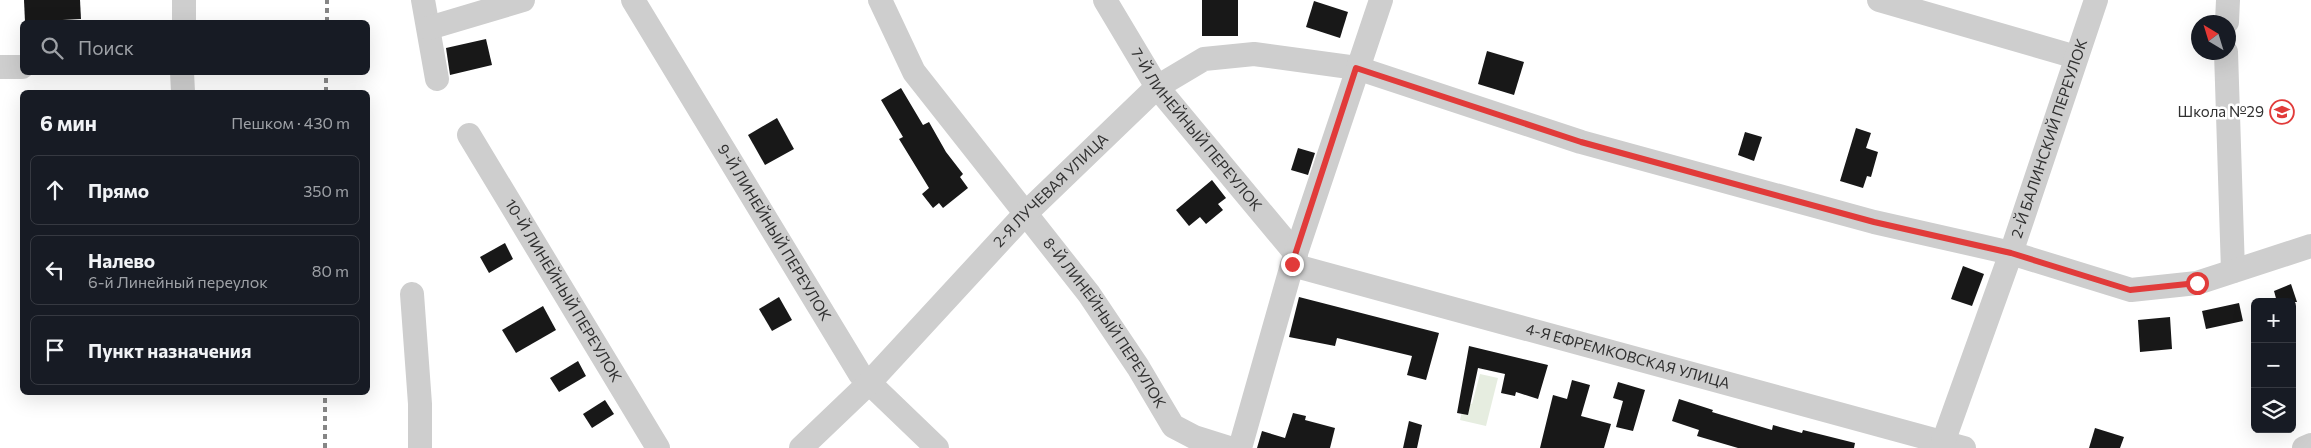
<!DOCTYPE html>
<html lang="ru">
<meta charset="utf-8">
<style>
body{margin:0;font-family:Commissioner,sans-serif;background:#242831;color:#f1f3f6}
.controls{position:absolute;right:15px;bottom:15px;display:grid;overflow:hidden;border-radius:8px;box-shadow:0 5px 20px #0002}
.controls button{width:45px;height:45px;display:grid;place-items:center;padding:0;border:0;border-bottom:1px solid #363941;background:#171b24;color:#f1f3f6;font:25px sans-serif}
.compass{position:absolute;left:2191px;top:15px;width:45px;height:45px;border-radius:50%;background:#171b24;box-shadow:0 5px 20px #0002;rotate:322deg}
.stop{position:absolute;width:15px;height:15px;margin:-11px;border:4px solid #e13b3a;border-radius:50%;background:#fff}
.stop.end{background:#e13b3a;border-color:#fff;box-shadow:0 1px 5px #0008}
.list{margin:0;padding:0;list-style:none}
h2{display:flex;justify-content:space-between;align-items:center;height:65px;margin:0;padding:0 20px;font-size:21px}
h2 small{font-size:16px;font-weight:400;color:#9ea1a6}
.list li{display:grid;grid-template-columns:32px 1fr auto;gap:15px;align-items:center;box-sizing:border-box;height:70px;margin:0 10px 10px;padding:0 10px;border:1px solid #363941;border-radius:8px}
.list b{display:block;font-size:19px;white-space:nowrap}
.list p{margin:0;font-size:16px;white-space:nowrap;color:#9ea1a6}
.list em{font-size:16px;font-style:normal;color:#9ea1a6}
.icon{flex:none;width:28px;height:28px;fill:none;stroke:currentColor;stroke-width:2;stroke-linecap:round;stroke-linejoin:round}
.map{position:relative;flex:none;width:2311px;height:448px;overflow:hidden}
.search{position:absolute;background:#171b24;box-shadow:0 5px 20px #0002;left:20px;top:20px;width:350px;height:55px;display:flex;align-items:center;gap:12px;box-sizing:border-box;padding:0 18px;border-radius:8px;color:#9ea1a6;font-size:19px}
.panel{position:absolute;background:#171b24;box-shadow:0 5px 20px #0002;left:20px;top:90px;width:350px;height:305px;border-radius:8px}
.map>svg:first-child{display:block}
.green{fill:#e6ede0}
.building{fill:#181818}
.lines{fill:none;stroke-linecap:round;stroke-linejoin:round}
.minor{stroke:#cecece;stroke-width:24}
.rail{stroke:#868686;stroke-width:4;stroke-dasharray:5 4;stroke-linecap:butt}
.route{stroke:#e13b3a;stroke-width:6}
.labels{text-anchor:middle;stroke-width:5;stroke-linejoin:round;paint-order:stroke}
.poi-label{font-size:15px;fill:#313131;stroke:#fff;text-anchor:end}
.street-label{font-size:15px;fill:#313131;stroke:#fff}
</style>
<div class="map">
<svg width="2311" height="448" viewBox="0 0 2311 448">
<rect width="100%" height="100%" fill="#fff"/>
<path class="green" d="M1480,374L1498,378L1486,426L1460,420L1464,402L1472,404Z"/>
<g class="building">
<path d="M24,0H80L81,19L25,22Z"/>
<rect x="1202" y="0" width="36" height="36"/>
<path d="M1314,1L1348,12L1340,38L1306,27Z"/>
<path d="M486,39L492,65L450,75L446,48Z"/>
<path d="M1487,51L1524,62L1514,95L1478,84Z"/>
<path d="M901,88L923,125L929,122L946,152L963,174L960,177L968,188L943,208L939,203L933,208L922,194L929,188L899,139L903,137L881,100Z"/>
<path d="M777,118L794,149L765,165L748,135Z"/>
<path d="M1856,128L1871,133L1866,148L1878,152L1871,177L1867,176L1863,188L1840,181Z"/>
<path d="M1745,132L1762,137L1754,161L1738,155Z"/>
<path d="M1298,148L1315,153L1308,175L1291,170Z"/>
<path d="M1212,180L1226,198L1218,204L1223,210L1206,224L1200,217L1189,226L1176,210Z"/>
<path d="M505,243L513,259L489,273L480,257Z"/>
<path d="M1963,266L1984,274L1972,306L1951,299Z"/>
<path d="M2291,284L2297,302H2277L2274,291Z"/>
<path d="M779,297L792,320L772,331L759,309Z"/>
<path d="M1299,297L1439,333L1426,380L1407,375L1412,356L1337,338L1335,346L1289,337Z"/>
<path d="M2239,303L2243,321L2206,329L2202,311Z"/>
<path d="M543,306L556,330L516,353L502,330Z"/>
<path d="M2170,317L2172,349L2140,352L2138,320Z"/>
<path d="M1469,346L1548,365L1538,399L1516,392L1515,396L1501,393L1505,374L1478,368L1468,415L1457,413Z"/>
<path d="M578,361L586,376L559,392L550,378Z"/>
<path d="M1572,380L1590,385L1581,416L1611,424L1604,448H1540L1553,395L1567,399Z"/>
<path d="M1618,382L1645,390L1633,431L1616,427L1623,401L1613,398Z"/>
<path d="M1679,399L1713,410L1712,412L1772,430L1773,425L1802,433L1803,430L1855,443L1854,448H1738L1697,436L1699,430L1672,421Z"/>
<path d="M605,400L614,414L592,428L583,414Z"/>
<path d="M1293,413L1306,416L1305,420L1335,428L1330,448H1257L1262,431L1285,438Z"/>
<path d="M1409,421L1422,425L1417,448H1403Z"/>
<path d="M2095,428L2124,437L2120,448H2089Z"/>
</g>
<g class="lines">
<g class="minor">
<path d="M184,0V22"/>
<path d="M423,0L437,79"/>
<path id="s1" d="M633,0L860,374L937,448"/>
<path id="s2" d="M880,0L914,72L1089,294L1138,367L1173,426L1194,437L1229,448"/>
<path id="s3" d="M1105,0L1157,87L1296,254"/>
<path d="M1879,0L2076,57"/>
<path d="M2227,22L2228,0"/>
<path d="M429,28L523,0"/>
<path d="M2226,52L2233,271"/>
<path d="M0,67H22"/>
<path d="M182,72L183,92"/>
<path id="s4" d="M469,135L658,448"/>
<path id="s5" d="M1292,265L1964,448"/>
<path d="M412,294L420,404V448"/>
<path id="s6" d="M801,448L869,383L1025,214L1157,87L1204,59L1254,54L1357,68L1581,142L1874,222L2011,253L2131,290L2197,283L2311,246"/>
<path d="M1240,448L1292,265L1381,0"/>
<path id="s7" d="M1941,448L2011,253L2096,0"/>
<path d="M2304,448L2311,445"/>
</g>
<g class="rail">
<path d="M327,22V0"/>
<path d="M326,92V72"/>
<path d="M325,448V392"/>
</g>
</g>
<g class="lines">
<path class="route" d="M1292,264L1356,68L1581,142L1874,222L2011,253L2130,290L2197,283"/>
</g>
<defs>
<g id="school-ring" transform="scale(1.25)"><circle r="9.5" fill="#fff" stroke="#e13b3a" stroke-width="1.5"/><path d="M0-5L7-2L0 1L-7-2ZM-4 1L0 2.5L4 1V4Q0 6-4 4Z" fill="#e13b3a"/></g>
</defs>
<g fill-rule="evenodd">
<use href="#school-ring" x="2282" y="112"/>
</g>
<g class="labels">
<g class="poi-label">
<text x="2264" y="117">Школа №29</text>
</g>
<g class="street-label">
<text dy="5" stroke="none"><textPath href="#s3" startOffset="159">7-Й ЛИНЕЙНЫЙ ПЕРЕУЛОК</textPath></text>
<text dy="5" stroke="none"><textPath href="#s7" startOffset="328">2-Й БАЛИНСКИЙ ПЕРЕУЛОК</textPath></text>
<text dy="5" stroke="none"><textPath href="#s6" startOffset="359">2-Я ЛУЧЕВАЯ УЛИЦА</textPath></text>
<text dy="5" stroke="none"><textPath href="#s1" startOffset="272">9-Й ЛИНЕЙНЫЙ ПЕРЕУЛОК</textPath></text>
<text dy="5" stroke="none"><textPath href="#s4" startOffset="182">10-Й ЛИНЕЙНЫЙ ПЕРЕУЛОК</textPath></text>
<text dy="5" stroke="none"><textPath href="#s2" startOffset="395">8-Й ЛИНЕЙНЫЙ ПЕРЕУЛОК</textPath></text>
<text dy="5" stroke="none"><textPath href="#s5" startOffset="348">4-Я ЕФРЕМКОВСКАЯ УЛИЦА</textPath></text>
</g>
</g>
</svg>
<div class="controls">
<button>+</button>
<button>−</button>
<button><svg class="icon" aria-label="layers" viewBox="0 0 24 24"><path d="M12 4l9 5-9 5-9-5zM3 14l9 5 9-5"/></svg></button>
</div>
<svg class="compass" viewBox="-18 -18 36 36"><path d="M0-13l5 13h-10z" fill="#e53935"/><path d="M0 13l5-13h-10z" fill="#9ea1a6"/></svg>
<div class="stop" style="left:2197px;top:283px"></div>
<div class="stop end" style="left:1292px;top:264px"></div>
<div class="search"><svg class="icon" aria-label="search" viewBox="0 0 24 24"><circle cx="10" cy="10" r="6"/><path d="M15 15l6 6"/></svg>Поиск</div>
<section class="panel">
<h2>6 мин<small>Пешком · 430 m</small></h2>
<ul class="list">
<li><svg class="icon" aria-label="ahead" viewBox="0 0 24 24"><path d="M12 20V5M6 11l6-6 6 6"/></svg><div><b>Прямо</b></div><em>350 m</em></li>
<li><svg class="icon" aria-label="left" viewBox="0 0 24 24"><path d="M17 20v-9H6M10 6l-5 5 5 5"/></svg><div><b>Налево</b><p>6-й Линейный переулок</p></div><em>80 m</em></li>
<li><svg class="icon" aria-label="arrive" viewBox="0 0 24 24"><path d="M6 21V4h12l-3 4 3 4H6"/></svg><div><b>Пункт назначения</b></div></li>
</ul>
</section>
</div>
